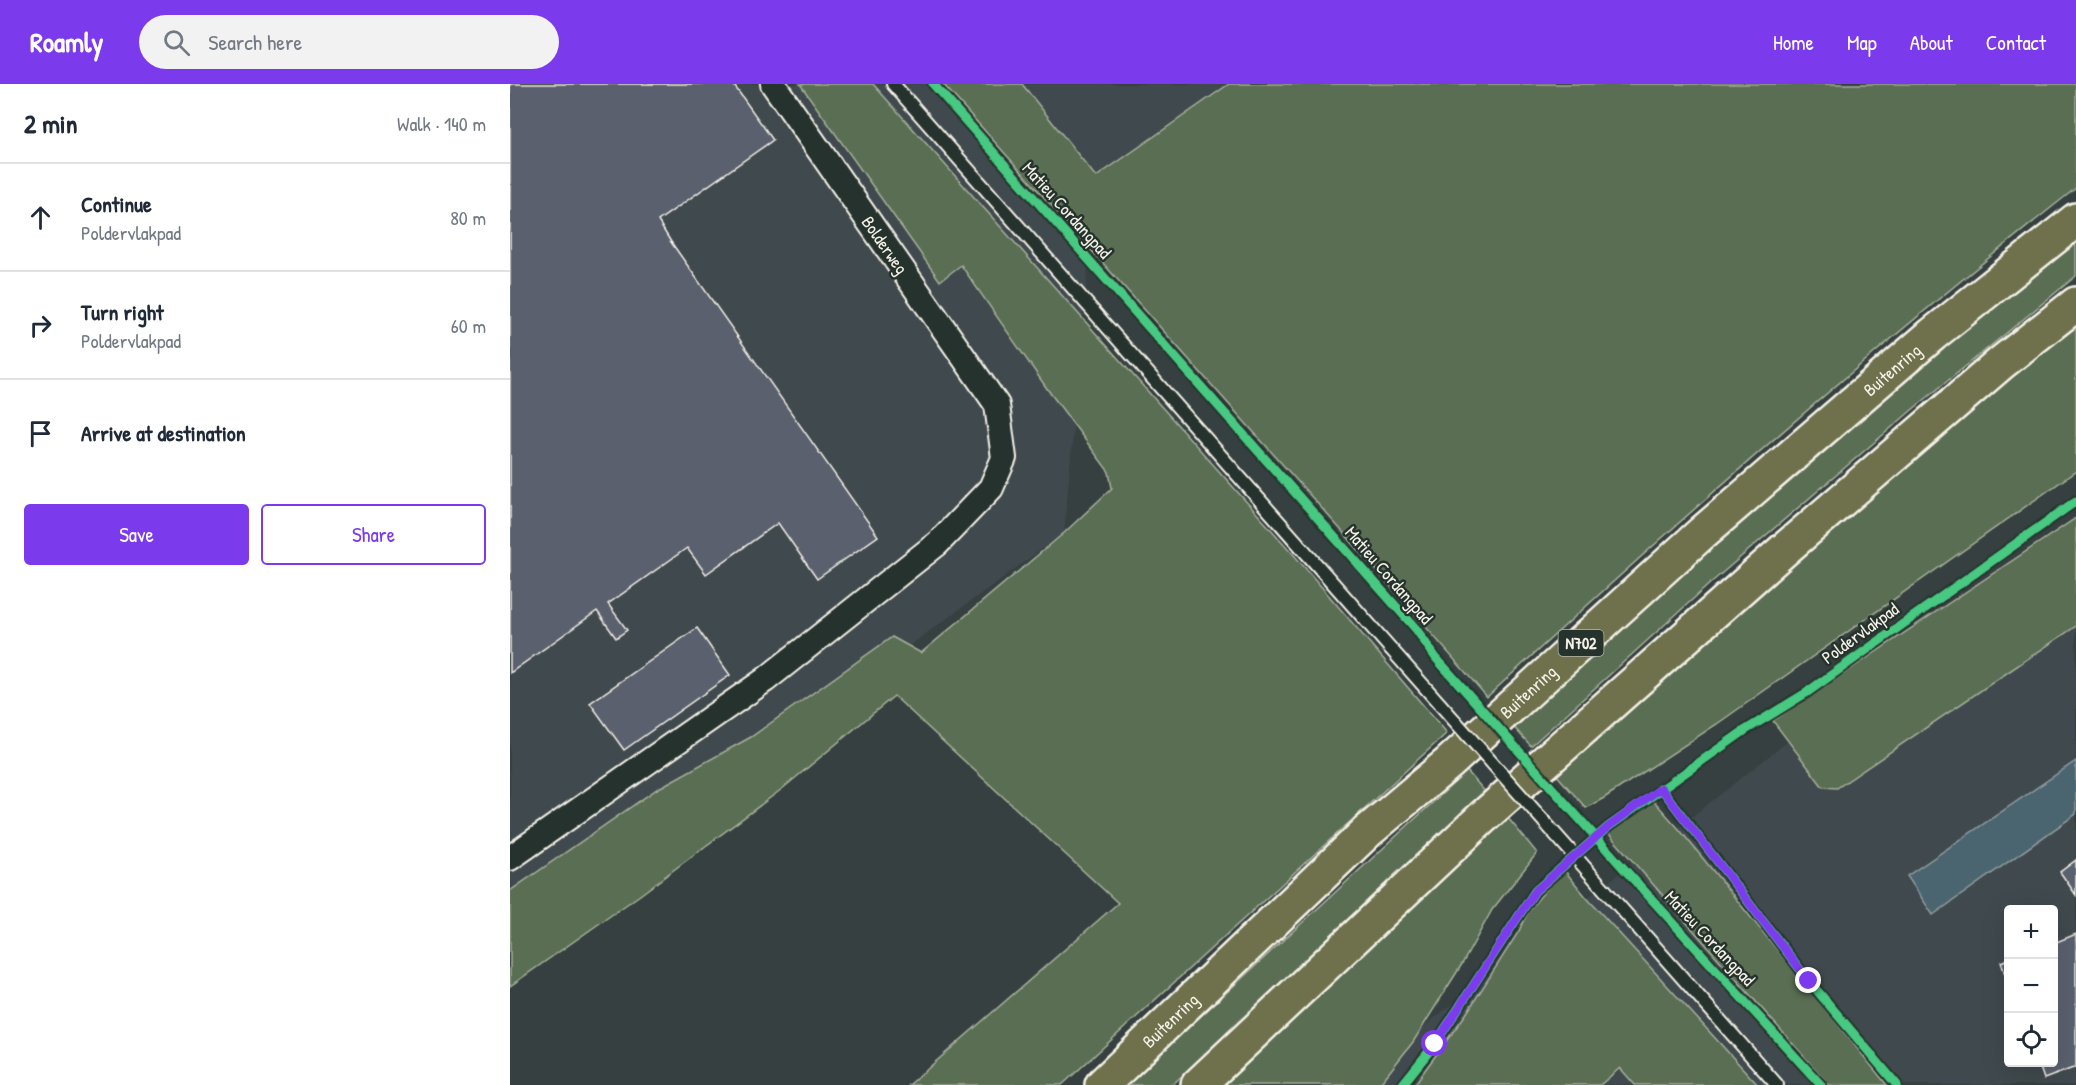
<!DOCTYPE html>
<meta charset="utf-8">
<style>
:root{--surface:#fff;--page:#f2f2f3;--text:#1f2937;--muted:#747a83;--line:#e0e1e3;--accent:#7c3aed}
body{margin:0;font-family:"Patrick Hand",sans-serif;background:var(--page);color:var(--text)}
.controls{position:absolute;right:18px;bottom:18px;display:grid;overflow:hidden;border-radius:6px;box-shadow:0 6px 24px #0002}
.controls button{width:54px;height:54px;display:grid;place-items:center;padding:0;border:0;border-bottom:2px solid var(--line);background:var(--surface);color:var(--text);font:30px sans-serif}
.stop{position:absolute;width:18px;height:18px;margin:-14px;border:4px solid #7c3aed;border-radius:50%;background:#fff}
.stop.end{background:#7c3aed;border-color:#fff;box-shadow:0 2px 6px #0008}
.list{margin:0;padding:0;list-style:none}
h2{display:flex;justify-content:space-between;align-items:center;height:78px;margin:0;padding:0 24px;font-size:26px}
h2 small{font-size:20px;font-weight:400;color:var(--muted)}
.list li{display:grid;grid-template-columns:39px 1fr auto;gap:18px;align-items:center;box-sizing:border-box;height:108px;padding:0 24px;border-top:2px solid var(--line)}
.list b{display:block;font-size:22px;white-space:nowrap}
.list p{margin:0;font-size:20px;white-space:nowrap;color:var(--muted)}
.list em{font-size:20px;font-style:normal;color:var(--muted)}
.actions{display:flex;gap:12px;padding:18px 24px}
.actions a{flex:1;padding:14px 0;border:2px solid var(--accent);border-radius:6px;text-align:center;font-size:21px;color:var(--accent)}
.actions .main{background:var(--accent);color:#fff}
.icon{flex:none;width:33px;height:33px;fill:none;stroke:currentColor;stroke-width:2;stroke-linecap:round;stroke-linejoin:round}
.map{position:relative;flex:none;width:1566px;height:1001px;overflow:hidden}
header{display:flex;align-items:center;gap:36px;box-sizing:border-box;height:84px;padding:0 30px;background:var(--accent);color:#fff}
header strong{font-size:28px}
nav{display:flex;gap:33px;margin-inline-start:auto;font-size:21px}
.search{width:420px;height:54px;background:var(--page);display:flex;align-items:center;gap:15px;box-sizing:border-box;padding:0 21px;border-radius:33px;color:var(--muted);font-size:22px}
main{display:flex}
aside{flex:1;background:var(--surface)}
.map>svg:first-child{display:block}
.built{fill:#414a4e;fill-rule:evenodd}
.green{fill:#5a6e52;stroke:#a7b09d;stroke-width:1.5}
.water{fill:#4c6570;stroke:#8f9da0;stroke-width:1.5}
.building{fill:#5a606e;stroke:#f4f1e8;stroke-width:1.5}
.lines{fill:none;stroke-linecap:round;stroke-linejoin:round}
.lane-casing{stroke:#f4f1e8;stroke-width:16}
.street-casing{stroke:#f4f1e8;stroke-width:28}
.highway-casing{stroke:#f4f1e8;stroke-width:38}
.lane{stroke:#26332d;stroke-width:12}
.street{stroke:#26332d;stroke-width:24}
.highway{stroke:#6e714b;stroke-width:33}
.lane-bridge-casing{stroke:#f4f1e8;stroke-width:16;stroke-linecap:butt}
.lane-bridge{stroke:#26332d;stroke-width:12}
.cycleway-casing{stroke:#26332d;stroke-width:13}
.cycleway{stroke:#46c982;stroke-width:9}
.route{stroke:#7c3aed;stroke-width:8}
.labels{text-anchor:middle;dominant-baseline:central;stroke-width:5;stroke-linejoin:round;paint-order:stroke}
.shield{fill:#26332d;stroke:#b6b8b0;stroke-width:1.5}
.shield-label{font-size:16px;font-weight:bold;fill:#f4f1e8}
.street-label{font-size:18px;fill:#f4f1e8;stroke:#26332d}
</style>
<header>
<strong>Roamly</strong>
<div class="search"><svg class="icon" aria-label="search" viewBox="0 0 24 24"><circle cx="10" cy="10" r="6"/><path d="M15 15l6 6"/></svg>Search here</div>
<nav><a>Home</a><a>Map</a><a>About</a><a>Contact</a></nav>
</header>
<main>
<aside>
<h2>2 min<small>Walk · 140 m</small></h2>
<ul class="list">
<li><svg class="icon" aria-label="ahead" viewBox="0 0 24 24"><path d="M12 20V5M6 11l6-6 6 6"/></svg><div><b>Continue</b><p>Poldervlakpad</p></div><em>80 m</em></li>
<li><svg class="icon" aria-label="right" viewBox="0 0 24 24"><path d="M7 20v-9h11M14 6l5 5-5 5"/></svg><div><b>Turn right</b><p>Poldervlakpad</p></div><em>60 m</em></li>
<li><svg class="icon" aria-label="arrive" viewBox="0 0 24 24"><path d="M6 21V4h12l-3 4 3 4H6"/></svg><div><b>Arrive at destination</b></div></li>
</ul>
<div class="actions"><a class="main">Save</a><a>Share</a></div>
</aside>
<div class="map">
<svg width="1566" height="1001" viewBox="0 0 1566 1001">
<rect width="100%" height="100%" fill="#364040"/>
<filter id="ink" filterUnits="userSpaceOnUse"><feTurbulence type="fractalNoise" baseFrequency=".0167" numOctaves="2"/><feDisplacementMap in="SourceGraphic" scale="12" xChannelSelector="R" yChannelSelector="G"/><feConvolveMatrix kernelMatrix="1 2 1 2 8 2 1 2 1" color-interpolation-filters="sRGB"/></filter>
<g filter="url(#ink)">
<path class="built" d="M0,0H723L586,93L554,449L0,853Z
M1566,432V1001H839ZM1498,826H1544V978H1498Z"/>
<path class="green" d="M290,0H363L784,471L937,649L552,1001H399L608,819L384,612L272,705L130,811L0,902V807L147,705L241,653L382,553L411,569L554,449L602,404L599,388L538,306L451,181L430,197Z
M433,0H512L586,93L719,0H1566V104C1362,265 1168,437 977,613L840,456Z
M1566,151V192L1402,326L1204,496L1021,662L1000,639L1276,390Z
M1566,234V387L1207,640L1094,714L1076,724L1044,688L1247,504Z
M1566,434V542L1327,704L1313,703L1263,637Z
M957,687L977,710L662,1001H616Z
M1144,717L1169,745L1377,1001H1319L1098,749L1111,737Z
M998,734L1027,769L982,826L952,880L903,958L869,1001H710L863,861Z
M1055,787L1077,814L1248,1001H1125L1110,984L1090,1001H904L956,930L1009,847C1018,823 1036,805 1055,787Z"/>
<path class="water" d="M1566,677V730L1423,831L1397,792Z"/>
<path class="building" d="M0,0H223L263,56L148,137L161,158L368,452L307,495L268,439L196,490L177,464L98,520L117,546L106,554L87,527L0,589Z
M187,544L220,591L114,666L80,619Z
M1566,776V811L1550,788Z
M1566,850V983L1534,995L1528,978H1544V859Z
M1498,875V899L1491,878Z"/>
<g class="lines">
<defs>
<path id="lane" d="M383,0L881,565
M1094,805L1267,1001"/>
<path id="street" d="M0,774L255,596L428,459L481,404L494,374L487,321L263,0"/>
<g id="highway">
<path id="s1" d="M592,1001L858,747L940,678L1192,449L1423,250L1566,136"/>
<path d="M688,1001L973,733L1275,465L1491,279L1566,220"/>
</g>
</defs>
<use href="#lane" class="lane-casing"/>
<use href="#street" class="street-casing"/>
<use href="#highway" class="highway-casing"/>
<use href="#lane" class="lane"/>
<use href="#street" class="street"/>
<use href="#highway" class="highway"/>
<defs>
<path id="lane-bridge" d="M881,565L1094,805"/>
</defs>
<use href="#lane-bridge" class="lane-bridge-casing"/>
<use href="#lane-bridge" class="lane-bridge"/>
<defs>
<path id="cycleway" d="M423,0L906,545L926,574L1116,787L1311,1001
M1151,704L1299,897L1387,1001
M892,1001L925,960L1025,807L1098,743L1234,647L1296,609L1566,417"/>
</defs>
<use href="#cycleway" class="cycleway-casing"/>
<use href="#cycleway" class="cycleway"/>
</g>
</g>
<g class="lines" filter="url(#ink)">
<path class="route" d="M925,960L1025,807L1098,743L1151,704L1299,897"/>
</g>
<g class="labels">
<rect class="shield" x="1048.5" y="546" width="45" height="26" rx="4.5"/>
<g class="shield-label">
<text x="1071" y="559">N702</text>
</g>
<g class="street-label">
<text transform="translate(557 126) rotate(48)">Matieu Cordangpad</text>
<text transform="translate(375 161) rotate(55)">Bolderweg</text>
<text stroke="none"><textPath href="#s1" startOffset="1066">Buitenring</textPath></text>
<text transform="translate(879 491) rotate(49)">Matieu Cordangpad</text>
<text transform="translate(1350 549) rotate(-36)">Poldervlakpad</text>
<text stroke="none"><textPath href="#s1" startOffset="580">Buitenring</textPath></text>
<text transform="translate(1200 854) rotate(47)">Matieu Cordangpad</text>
<text stroke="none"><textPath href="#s1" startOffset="94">Buitenring</textPath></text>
</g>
</g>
</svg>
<div class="controls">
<button>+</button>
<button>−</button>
<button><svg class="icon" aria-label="locate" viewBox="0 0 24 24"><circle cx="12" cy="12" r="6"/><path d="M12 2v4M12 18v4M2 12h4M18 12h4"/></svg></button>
</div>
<div class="stop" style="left:925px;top:960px"></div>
<div class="stop end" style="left:1299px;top:897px"></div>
</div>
</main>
